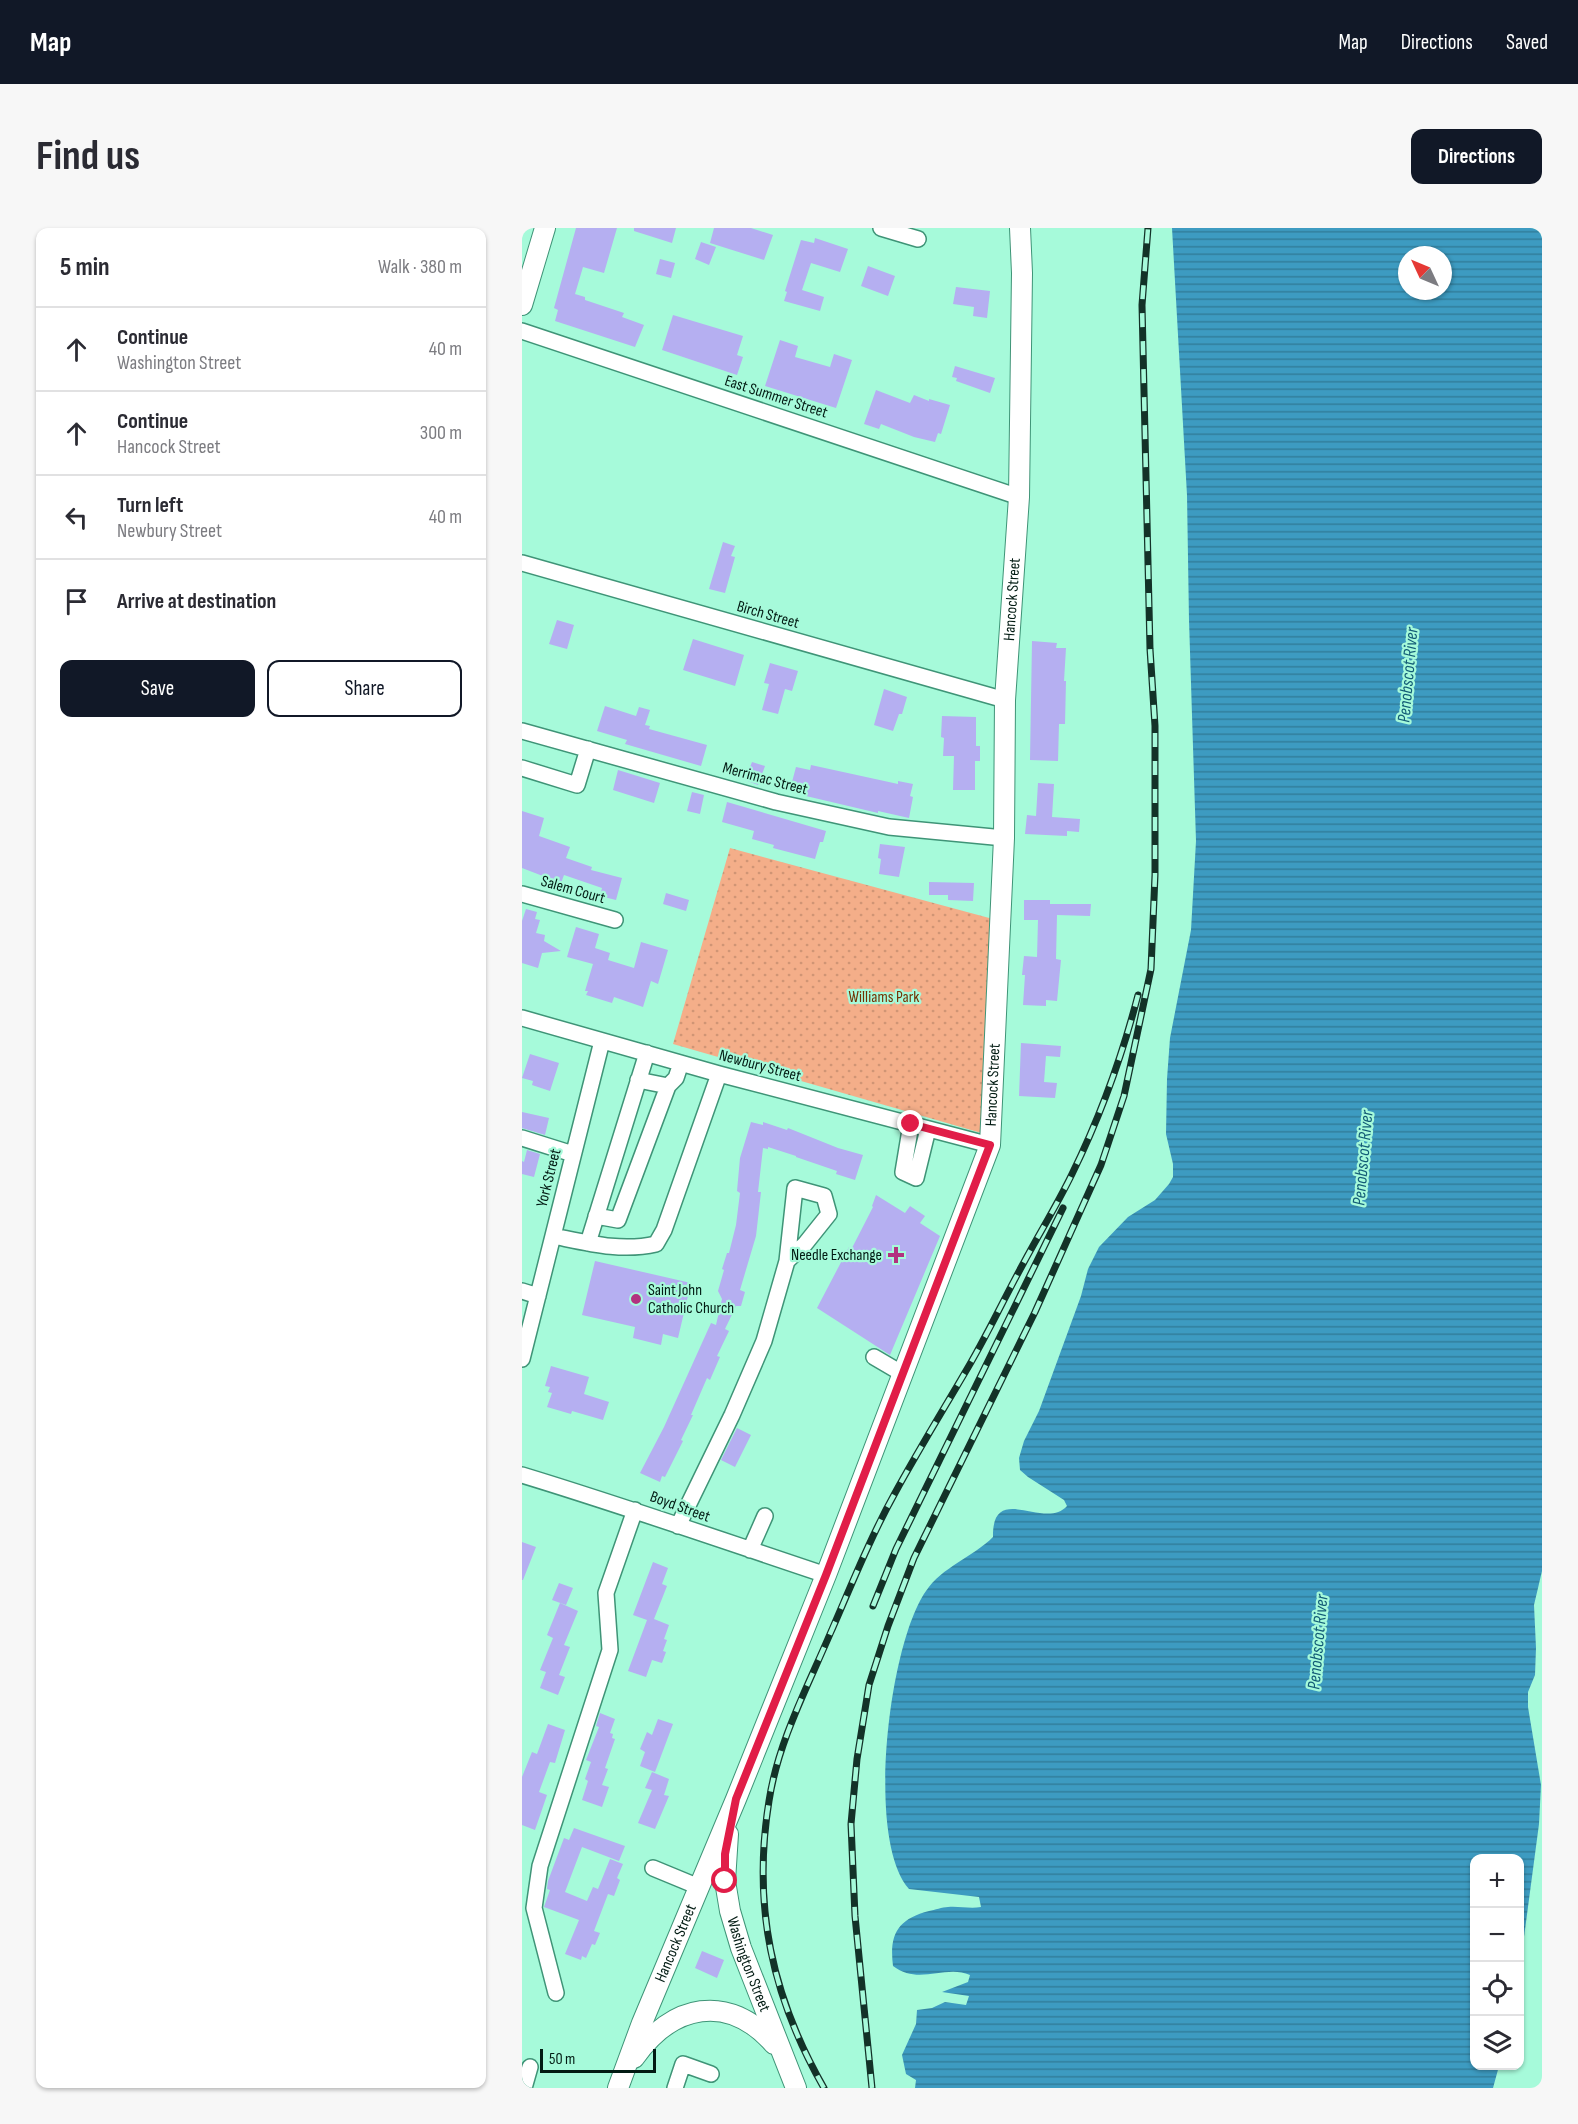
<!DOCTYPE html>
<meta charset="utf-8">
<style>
:root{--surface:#fff;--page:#f7f7f7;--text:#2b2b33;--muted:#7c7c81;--line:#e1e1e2;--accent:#111827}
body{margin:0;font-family:"Sofia Sans Condensed",sans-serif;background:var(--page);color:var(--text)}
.controls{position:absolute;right:18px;bottom:18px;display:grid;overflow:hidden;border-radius:12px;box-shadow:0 2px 4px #0004}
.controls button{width:54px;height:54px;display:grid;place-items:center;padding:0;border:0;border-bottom:2px solid var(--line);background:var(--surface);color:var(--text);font:30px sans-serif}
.compass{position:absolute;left:876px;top:18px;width:54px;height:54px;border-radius:50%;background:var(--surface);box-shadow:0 2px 4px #0004;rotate:314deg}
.scale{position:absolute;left:18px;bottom:15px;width:116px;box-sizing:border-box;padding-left:6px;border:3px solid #021b13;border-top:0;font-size:16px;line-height:21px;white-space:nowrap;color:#021b13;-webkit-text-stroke:4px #a6fada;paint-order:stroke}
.stop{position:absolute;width:18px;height:18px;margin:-14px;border:4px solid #e11d48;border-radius:50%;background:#fff}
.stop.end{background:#e11d48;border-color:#fff;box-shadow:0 2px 6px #0008}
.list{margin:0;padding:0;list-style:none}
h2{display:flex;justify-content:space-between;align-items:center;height:78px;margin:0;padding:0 24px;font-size:26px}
h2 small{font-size:20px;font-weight:400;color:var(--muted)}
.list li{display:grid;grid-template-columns:39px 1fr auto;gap:18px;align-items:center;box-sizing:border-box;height:84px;padding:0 24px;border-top:2px solid var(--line)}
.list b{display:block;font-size:22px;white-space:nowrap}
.list p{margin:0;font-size:20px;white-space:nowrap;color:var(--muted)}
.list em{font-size:20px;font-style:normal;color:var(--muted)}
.actions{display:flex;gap:12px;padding:18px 24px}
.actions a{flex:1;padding:14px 0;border:2px solid var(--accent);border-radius:12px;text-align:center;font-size:21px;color:var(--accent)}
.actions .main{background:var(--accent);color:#fff}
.icon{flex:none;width:33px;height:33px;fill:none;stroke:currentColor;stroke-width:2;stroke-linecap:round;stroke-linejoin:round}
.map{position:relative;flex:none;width:1020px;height:1860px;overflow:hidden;border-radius:12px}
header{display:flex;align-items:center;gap:36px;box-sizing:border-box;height:84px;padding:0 30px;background:var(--accent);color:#fff}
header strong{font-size:28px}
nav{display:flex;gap:33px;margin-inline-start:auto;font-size:21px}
.intro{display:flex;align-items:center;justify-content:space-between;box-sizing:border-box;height:144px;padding:0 36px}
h1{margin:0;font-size:42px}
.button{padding:15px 27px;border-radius:12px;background:var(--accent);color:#fff;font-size:21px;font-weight:700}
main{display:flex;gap:36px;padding:0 36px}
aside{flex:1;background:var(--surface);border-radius:12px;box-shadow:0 2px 4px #0004}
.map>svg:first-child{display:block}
.park{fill:url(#park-dots)}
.water{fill:url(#water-rules);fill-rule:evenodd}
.building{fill:#b5aff1}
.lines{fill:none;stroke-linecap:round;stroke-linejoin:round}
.minor-casing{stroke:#3f9477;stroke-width:18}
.major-casing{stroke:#3f9477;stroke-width:22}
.minor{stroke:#fff;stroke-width:15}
.major{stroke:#fff;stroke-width:20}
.rail-casing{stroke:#133228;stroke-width:7}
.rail{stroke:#a6fada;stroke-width:4.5;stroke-dasharray:14;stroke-linecap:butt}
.route{stroke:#e11d48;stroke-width:8}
.poi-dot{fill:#b2327f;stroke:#a6fada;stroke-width:2}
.labels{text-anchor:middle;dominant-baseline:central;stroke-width:4.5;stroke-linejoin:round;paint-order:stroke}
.street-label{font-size:16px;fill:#021b13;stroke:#a6fada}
.park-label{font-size:16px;fill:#733102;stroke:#a6fada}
.poi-label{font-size:16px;fill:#021b13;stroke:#a6fada;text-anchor:end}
.water-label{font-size:18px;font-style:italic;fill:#135c77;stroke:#a6fada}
</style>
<header>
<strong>Map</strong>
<nav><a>Map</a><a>Directions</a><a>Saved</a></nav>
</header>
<div class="intro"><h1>Find us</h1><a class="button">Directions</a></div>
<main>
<aside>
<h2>5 min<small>Walk · 380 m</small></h2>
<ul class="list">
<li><svg class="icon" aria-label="ahead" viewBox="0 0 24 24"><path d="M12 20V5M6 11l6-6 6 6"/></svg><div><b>Continue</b><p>Washington Street</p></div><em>40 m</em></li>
<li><svg class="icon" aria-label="ahead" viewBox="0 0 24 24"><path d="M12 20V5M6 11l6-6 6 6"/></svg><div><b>Continue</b><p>Hancock Street</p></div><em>300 m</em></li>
<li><svg class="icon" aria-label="left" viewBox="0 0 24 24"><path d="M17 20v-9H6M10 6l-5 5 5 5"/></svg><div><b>Turn left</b><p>Newbury Street</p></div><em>40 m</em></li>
<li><svg class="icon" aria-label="arrive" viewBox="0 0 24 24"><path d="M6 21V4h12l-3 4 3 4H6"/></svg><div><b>Arrive at destination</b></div></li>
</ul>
<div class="actions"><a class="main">Save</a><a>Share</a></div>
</aside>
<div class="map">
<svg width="1020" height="1860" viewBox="0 0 1020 1860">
<defs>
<pattern id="park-dots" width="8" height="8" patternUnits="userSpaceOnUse" patternTransform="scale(1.5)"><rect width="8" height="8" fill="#f4ae89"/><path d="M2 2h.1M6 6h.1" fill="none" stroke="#d09575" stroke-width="1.8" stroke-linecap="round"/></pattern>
<pattern id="water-rules" width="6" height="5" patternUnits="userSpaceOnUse" patternTransform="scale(1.5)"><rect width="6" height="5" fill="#3d9bc1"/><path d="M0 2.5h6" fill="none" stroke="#317e9c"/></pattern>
</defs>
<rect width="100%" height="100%" fill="#a6fada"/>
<path class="park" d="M208,620L471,691L463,906L151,816Z"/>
<path class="water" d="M650,0H1020V1343L1012,1377L1014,1420L1013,1447L1006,1464V1479L1019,1557L1017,1596L998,1739V1630H952V1838H977L971,1860H393L394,1852L384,1846L380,1827L394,1796L395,1782L410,1780L423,1774L444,1777L447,1768L420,1764L446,1754L448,1747C423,1736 397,1758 371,1738C367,1706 376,1691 407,1683C413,1682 420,1679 426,1679C437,1678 448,1681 459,1679L457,1669L387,1661C343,1612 367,1415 404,1363C420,1339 451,1329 471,1309C470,1253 523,1303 545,1278L542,1272L506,1249L498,1242L497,1230L502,1213L517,1183L559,1068L566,1041L577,1019L606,989L633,972L647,956L651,949V936L644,906L645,851L648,810L669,702L674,613L667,392L665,267ZM885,27H921V63H885Z"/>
<path class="building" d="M54,0H95L82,45L61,39L53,66L63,69V72L102,85L100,89L122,97L113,119L33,93L36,82L32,80Z
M112,0H154L150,15L112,3Z
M192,0H229L251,7L242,32L188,15Z
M293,10L326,21L318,44L289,35L280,62L302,69L298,83L262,73L265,64L263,63L279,12L292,15Z
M179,14L194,19L187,37L173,31Z
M138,31L153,35L149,50L134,46Z
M346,38L373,48L366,68L339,58Z
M434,59L468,63L465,90L451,88L452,79L431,76Z
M151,87L221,108L215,127L221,129L215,147L140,122Z
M258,112L276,118L273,129L308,139L312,126L330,132L314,180L243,158Z
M433,138L473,150L468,165L434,153L435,150L430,149Z
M354,162L388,175L392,167L407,173V171L428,177L419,206L416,205L413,214L392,209L359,196L357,201L342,196Z
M201,314L213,318L209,328L213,329L203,365L187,361Z
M35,392L52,397L45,421L27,416Z
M171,411L222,427L213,458L161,442Z
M510,413L535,415L534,420H544L542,453H544L543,496H537L536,533L508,532Z
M248,435L276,443L270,463L263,461L256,486L240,482L247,456L242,455Z
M362,461L385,469L380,486H377L371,503L352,497Z
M83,478L114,488L117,479L128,482L123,497L128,498L127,501L185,517L179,538L103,516L105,512L75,503Z
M420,488L454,489V518H458V533H453V562H431L432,528H421L422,510L419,509Z
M230,534L243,538L236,557L223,552Z
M289,537L376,556V553L391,556L388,568L391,569L387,590L356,583V585L284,568L286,559L270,554L274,539L288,542Z
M96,542L138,555L132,575L91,562Z
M516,555L532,556L530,589L558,591L557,604L545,603V608L503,606L505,587L514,588Z
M170,564L182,567L178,586L165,583Z
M205,574L304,603L301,614H298L293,631L251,620L252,617L230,611L232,603L200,594Z
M0,583L22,590L17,608L48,619L44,630L70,639L69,642L100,650L94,672L78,668L80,660L42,647L39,655L0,640Z
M358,616L383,619L377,649L357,646L359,631L356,630Z
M407,654L452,655L451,673L426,672V667H407Z
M144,665L167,672L164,683L141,676Z
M502,672H528V676H569L568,688L535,687L534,731L539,732L535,773L524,772V778L501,777L503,747H500L502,728L515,729L516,692H502Z
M4,681L15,684L13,691L18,692L14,705L23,707L22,713L39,723L20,725L16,740L0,735V693Z
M54,699L77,706L73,720L88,725L86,732L112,740L119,714L146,722L136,756L129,753L121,779L92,769L90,775L64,767L66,763H63L71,736L45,729Z
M499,815L539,818L538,829L524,828L522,854L535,855L533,870L497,868Z
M8,826L37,835L28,863L10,857L11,853L0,850Z
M0,884L27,890L23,907L0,900Z
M229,894L241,897V894L265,902L266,900L316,920L341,927L333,952L314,946L315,943L274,929V928L246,919V921L241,920L236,964H239L234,1008L218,1062L223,1064L219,1078H214L203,1101L207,1103L195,1128L198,1129L188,1152L185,1150L169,1187H171L159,1212L161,1213L143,1249L140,1248L138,1254L118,1245L142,1199L189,1095L194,1097L200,1071L196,1063L202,1042L200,1041L205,1025H207L214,997L218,965L215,963L218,930Z
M5,922L18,926L12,949L0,946V933L2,934Z
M354,967L383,985L388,978L403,988L398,995L418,1008L368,1127L295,1080L327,1019L330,1020L351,979L350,978Z
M73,1033L169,1055L156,1110L141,1106L139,1117L111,1110L113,1099L60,1087Z
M29,1138L67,1149L62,1166L87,1174L81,1192L50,1183L49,1186L25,1179L30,1165L26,1164L28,1159L23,1158Z
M215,1200L229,1207L213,1239L199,1232Z
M0,1314L14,1319L1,1352H0Z
M131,1334L146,1340L140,1356L145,1358L132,1391L147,1397L142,1411L145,1412L141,1423L144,1424L140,1435L130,1432L124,1449L106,1443L125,1392L111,1387Z
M37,1355L51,1360L44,1377L30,1372Z
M38,1375L56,1383L42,1417L48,1419L37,1447L43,1449L36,1467L18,1460L24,1444L18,1442L31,1410L25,1407Z
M78,1485L93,1491L88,1505L91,1506L90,1510L93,1511L83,1540L86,1541L80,1557L87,1559L80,1579L60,1572L66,1553L63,1551L69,1534L64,1532L77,1499L74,1498Z
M136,1491L151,1496L133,1544L118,1538L123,1524L118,1521L125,1504L130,1507Z
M26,1496L43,1502L33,1535L28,1534L17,1564L25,1567L13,1602L0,1597V1549L10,1524L15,1526Z
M130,1544L147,1551L142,1567L147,1568L133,1601L116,1595L130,1562L123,1560Z
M52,1600L103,1618L97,1633L60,1619L43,1664L65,1673L71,1659L76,1661L88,1631L101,1636L95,1650L98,1652L92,1668L86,1666L72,1703L78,1705L73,1717L70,1716L64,1730L60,1728L59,1732L43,1726L57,1692L22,1679L28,1662L25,1661L26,1653L42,1610L47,1612Z
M180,1723L202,1732L195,1750L173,1740Z"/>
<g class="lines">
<defs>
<path id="minor" d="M359,0L396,11
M0,103L497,269
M0,335L483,472
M0,503L254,574L367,599L482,610
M0,540L55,557L66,521
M0,666L93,692
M0,790L197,846L468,917
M116,852L146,858
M389,896L381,944L394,950L406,901
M0,910L51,926
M74,988L96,992L146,858L154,850L159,835
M31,1008C66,1015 99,1024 134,1016L142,1002L197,846
M66,1015L125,825
M0,1063L16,1068
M352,1129L381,1146
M0,1131L80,813
M0,1247C102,1278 202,1313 304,1347
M156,1298L210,1187L242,1113L265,1033L273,960L302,968L307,986L283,1016L265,1033
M228,1322L243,1288
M131,1640L177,1659
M34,1765L12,1680L18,1638L88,1422L84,1365L113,1282
M2,1860L8,1839
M153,1860L161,1836L189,1846"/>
<g id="major">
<path d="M0,77L23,0"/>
<path id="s1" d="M206,1606L203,1653L208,1683L219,1720L274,1860"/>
<path d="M112,1830C150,1776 206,1764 252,1816"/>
<path id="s2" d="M96,1860L120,1795L214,1571L304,1347L468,917L482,610L483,472L497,269L500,45L498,0"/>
</g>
</defs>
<use href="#minor" class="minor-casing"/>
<use href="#major" class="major-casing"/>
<use href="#minor" class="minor"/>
<use href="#major" class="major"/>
<defs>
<path id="rail" d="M351,1378L374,1321L541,980
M302,1860C250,1769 230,1678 247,1573C256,1514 285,1460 308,1406C329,1358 348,1310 373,1265C397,1221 423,1179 448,1136C467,1103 483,1069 501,1036C517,1006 535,977 550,946C578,889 600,829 616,767
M350,1860L333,1688L329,1596L335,1531L347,1457L366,1398L392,1330L513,1084L579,937L602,868L629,741L633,647V498L628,421L620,77L626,0"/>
</defs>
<use href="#rail" class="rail-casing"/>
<use href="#rail" class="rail"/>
</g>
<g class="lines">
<path class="route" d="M203,1653V1626L214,1571L304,1347L468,917L389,896"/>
</g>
<g class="poi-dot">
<path d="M371 1018h6v6h6v6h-6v6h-6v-6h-6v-6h6z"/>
<circle cx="114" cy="1071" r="6"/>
</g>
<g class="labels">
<g class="street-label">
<text transform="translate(254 169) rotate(18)">East Summer Street</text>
<text stroke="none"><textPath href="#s2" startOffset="1560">Hancock Street</textPath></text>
<text transform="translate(246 387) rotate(16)">Birch Street</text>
<text transform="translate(243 551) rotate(15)">Merrimac Street</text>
<text transform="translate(51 662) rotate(16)">Salem Court</text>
<text transform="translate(238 838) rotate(15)">Newbury Street</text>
<text stroke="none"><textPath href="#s2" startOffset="1074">Hancock Street</textPath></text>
<text transform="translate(27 950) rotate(-76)">York Street</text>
<text transform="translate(158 1279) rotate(20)">Boyd Street</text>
<text stroke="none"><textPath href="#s2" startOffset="156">Hancock Street</textPath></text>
<text stroke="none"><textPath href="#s1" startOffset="134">Washington Street</textPath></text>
</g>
<g class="park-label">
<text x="362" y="769">Williams Park</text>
</g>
<g class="poi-label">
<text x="360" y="1027">Needle Exchange</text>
<text x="126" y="1062" text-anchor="start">Saint John<tspan x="126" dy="18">Catholic Church</tspan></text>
</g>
<g class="water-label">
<text transform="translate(886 447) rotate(-85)">Penobscot River</text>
<text transform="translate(841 930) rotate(-85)">Penobscot River</text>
<text transform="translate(796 1414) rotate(-85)">Penobscot River</text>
</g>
</g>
</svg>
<div class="controls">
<button>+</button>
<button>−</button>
<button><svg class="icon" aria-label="locate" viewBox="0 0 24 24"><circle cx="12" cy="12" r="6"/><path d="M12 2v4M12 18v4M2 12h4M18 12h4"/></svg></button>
<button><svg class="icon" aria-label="layers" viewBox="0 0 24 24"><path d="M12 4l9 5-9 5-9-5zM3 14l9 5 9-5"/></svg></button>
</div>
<svg class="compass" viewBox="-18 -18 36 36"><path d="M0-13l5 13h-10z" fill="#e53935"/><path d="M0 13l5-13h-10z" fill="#7c7c81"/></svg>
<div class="scale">50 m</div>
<div class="stop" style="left:203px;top:1653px"></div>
<div class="stop end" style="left:389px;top:896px"></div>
</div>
</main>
